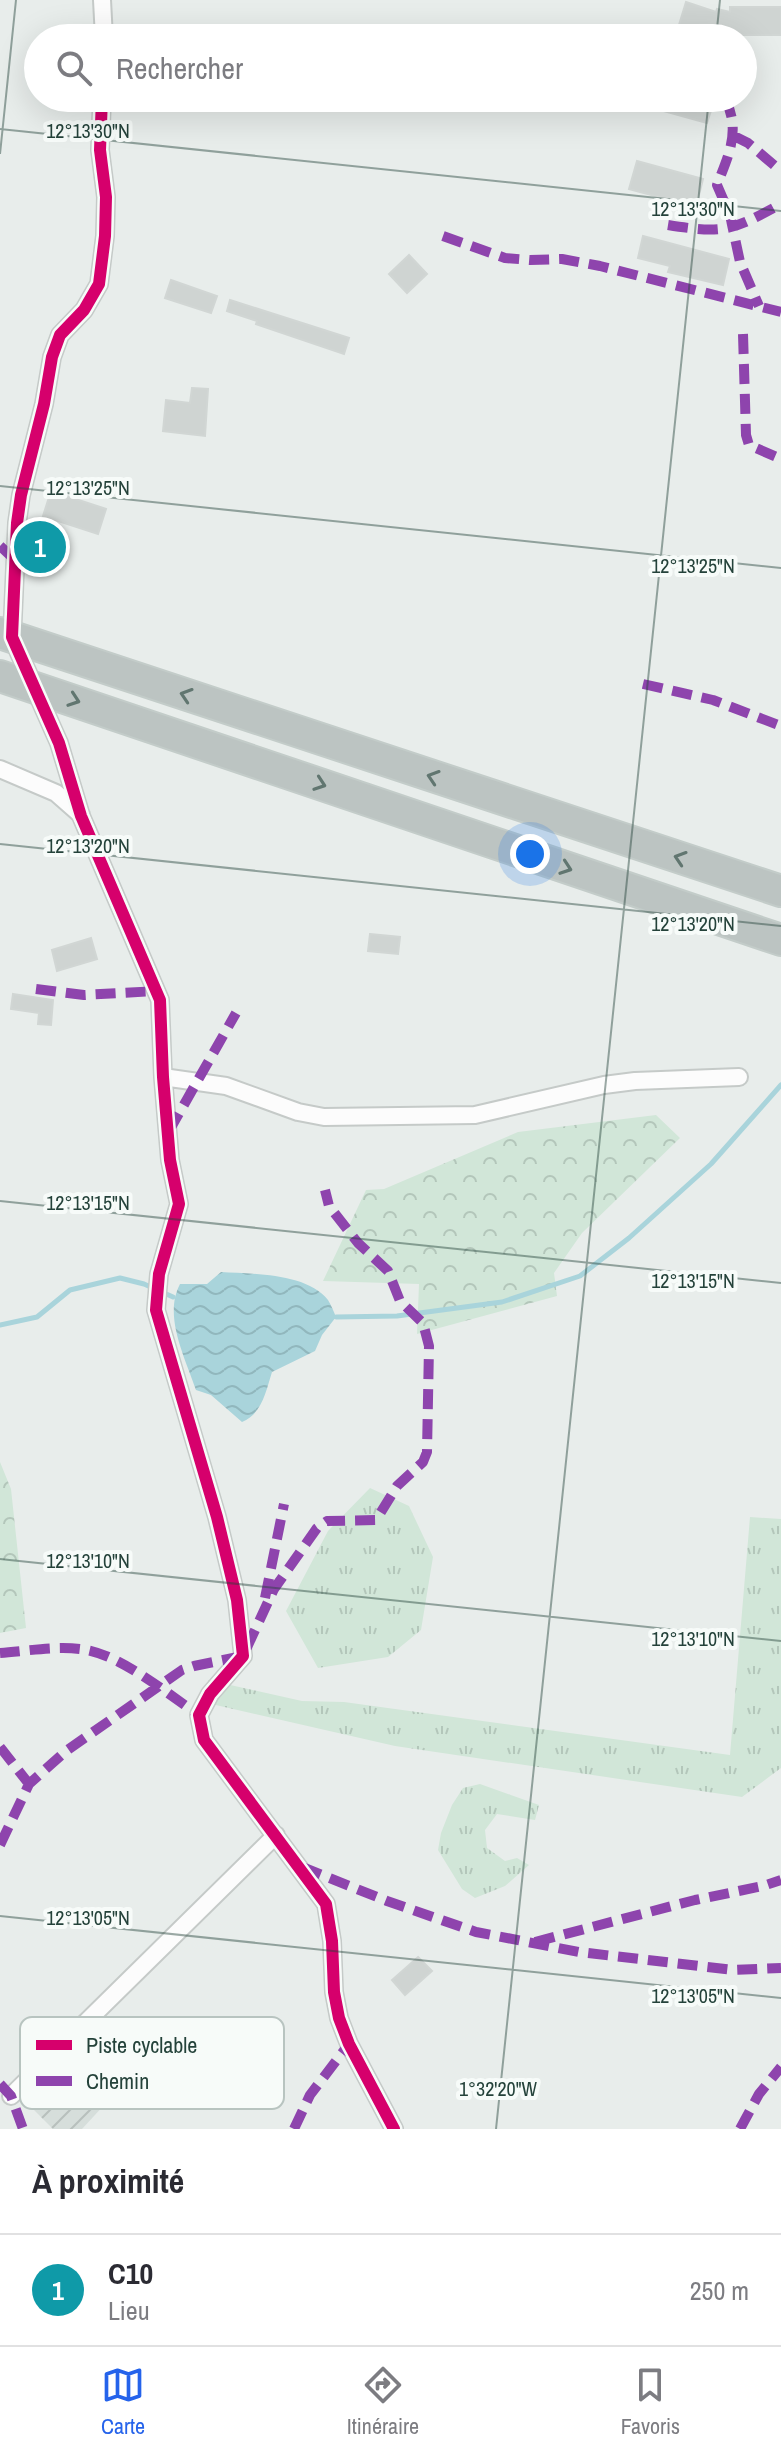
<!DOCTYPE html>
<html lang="fr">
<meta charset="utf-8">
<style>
:root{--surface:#fff;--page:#f2f2f3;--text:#2b2b33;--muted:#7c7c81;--line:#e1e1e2;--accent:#2563eb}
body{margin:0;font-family:"Archivo Narrow",sans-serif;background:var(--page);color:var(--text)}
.you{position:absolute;left:530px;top:854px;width:28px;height:28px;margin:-20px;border:6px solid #fff;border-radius:50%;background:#1a73e8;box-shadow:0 0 0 12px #1a73e833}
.badge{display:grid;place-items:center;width:52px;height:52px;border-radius:50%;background:var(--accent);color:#fff;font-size:26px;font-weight:700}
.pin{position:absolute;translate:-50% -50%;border:4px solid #fff;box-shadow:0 2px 8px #0006}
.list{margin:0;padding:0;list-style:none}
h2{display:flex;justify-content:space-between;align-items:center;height:104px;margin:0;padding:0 32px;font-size:34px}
h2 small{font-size:26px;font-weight:400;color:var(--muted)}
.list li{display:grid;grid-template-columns:52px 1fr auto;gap:24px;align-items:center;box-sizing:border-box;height:112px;padding:0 32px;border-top:2px solid var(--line)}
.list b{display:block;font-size:30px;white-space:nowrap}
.list p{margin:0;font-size:26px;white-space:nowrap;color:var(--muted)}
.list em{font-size:26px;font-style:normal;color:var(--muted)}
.icon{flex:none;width:44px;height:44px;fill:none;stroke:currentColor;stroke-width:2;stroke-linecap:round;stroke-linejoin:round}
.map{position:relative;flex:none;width:781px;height:2129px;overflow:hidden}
.search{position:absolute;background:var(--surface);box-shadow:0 8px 32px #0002;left:24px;right:24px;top:24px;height:88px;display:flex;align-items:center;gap:20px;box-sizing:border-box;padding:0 28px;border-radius:44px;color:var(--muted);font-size:30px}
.sheet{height:216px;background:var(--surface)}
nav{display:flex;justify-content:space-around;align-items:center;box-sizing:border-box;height:112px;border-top:2px solid var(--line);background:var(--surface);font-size:22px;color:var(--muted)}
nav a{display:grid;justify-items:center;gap:4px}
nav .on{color:var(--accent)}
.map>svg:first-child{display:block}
.industrial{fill:url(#industrial-furrows)}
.grass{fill:url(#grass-tufts)}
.forest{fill:url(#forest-crowns)}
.water{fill:url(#water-waves)}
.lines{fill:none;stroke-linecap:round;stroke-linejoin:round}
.stream{stroke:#a9d4db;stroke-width:5}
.building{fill:#cfd4d2;stroke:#d1d6d4;stroke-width:2}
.street-casing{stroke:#c5cac8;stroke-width:20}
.highway-casing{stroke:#c3ccc9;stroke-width:34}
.street{stroke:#fcfcfc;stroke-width:16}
.highway{stroke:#bcc4c2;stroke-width:30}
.quiet{stroke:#8e44ad;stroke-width:10;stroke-dasharray:20 10;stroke-linecap:butt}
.cycleway-casing{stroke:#f7fbf9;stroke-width:17}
.cycleway{stroke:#d6006c;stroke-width:12}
.oneway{stroke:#617670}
.ticks{fill:none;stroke:#24423a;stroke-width:2;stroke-opacity:0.45}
.key{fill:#f7fbf9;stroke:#b8c4c0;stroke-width:2}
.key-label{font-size:22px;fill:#24423a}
.ticks-label{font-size:20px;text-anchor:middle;fill:#24423a;stroke:#f7fbf9;stroke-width:8;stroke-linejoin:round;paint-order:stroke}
</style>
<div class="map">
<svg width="781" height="2129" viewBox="0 0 781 2129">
<defs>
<pattern id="industrial-furrows" width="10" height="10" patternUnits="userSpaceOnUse" patternTransform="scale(2)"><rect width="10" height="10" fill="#d6dedb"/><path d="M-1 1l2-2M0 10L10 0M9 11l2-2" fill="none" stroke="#b8c0bd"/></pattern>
<pattern id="grass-tufts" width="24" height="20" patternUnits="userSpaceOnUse" patternTransform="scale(2)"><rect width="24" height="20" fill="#d1e6d8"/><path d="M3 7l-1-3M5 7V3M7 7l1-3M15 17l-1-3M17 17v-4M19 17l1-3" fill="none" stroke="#b3c6ba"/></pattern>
<pattern id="forest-crowns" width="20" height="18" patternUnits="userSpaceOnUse" patternTransform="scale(2)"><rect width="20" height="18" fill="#d1e6d8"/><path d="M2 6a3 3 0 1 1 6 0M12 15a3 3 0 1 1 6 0" fill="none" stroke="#b3c6ba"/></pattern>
<pattern id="water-waves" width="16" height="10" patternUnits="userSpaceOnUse" patternTransform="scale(2)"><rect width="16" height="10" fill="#a9d4db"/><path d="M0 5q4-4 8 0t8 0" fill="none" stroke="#91b7bd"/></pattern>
</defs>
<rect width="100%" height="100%" fill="#e8edeb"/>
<path class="industrial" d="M76,2050L118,2090L82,2129H53L25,2101Z"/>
<path class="grass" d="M370,1488L409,1506L433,1557L421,1630L388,1657L318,1668L286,1611L328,1531Z
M750,1517L781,1519V1768L742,1797L395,1746L207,1703L208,1680L302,1701L344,1702L730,1755Z
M480,1784L539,1805L535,1820L497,1814L485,1830L487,1848L505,1861L517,1858L529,1865L505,1886L475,1898L462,1889L438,1850L441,1833L452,1805L463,1788Z"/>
<path class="forest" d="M656,1115L680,1138L582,1233L554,1273L557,1296L417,1334L419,1284L323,1281L366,1190L384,1189L518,1132Z
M0,1462L11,1489L26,1628L0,1633Z"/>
<path class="water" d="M221,1272C252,1274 307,1273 328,1300C331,1305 334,1312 336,1317L322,1335L315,1351L272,1372C266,1391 262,1414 242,1422L211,1395L196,1390C185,1357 163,1316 180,1284H207Z"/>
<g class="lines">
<path class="stream" d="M336,1317L397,1316L502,1302L580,1276L629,1238L711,1164L781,1085
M0,1325L37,1317L70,1290L120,1278L144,1284L173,1297"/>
</g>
<path class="building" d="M686,2L716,12L717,9L730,12V7H781V35H719V37L695,30L692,38H675Z
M631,98H715L707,123L631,102Z
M637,161L703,179L696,207L629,189Z
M643,236L729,259L723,285L668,272L670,266L638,258Z
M409,255L427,274L407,293L389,274Z
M171,280L217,296L211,313L165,298Z
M230,300L349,338L344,354L256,324L257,321L227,311Z
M192,388L208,389L205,436L163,431L166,400L190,403Z
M51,491L106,509L98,534L43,516Z
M370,934L400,937L398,954L368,951Z
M91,938L97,959L57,971L52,950Z
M13,994L53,1000L51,1025L38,1024L39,1013L11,1009Z
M418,1957L432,1971L405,1995L392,1980Z"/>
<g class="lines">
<defs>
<path id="street" d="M102,0L104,38
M102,98L100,150L106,197L105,236L99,284L84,310L60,335L52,357L44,404L21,495L17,523L12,637L59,743L81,816L160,1000L163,1077L170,1160L179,1204L159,1274L156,1310L217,1517L237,1600L243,1656L210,1694L199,1715L204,1740L326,1904L332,1941L334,1992L339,2018L349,2044L394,2129
M0,769L56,793L81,815
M163,1077L226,1086L298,1112L324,1117L475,1115L604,1085L635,1081L739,1077
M11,2096L276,1835"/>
<path id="highway" d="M0,633L781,891
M0,676L781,940"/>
</defs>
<use href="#street" class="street-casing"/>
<use href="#highway" class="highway-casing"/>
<use href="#street" class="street"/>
<use href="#highway" class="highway"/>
<path class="quiet" d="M725,98C741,131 729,154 717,185L730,215L740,262L759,306
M734,136L748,143L781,171
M668,225C724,234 731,231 781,204
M443,236L505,258L530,260L562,259L600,266L781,312
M743,334L746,435L749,445L781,459
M0,546L15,560
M643,684L713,700L781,726
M36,989L84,995L157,991
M169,1131L236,1013
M265,1598L284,1504
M0,1653C28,1651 59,1645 87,1650C123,1657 168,1694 199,1715
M0,1747L29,1784
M0,1845L29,1784L66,1751L182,1670L194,1666L243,1656L274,1589L317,1528L327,1521L376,1520L397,1486L423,1462L427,1452L429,1346L423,1323L400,1301L388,1271L358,1243L329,1206L325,1190
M302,1867L387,1901L476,1932L579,1952L734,1970L781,1968
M535,1942L695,1900L763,1886L781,1880
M0,2084L11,2096L23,2129
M294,2129L310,2095L349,2044
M740,2129L759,2094L781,2067"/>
<defs>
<path id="cycleway" d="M102,98L100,150L106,197L105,236L99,284L84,310L60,335L52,357L44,404L21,495L17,523L12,637L59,743L81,816L160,1000L163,1077L170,1160L179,1204L159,1274L156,1310L217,1517L237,1600L243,1656L210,1694L199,1715L204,1740L326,1904L332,1941L334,1992L339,2018L349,2044L394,2129"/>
</defs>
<use href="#cycleway" class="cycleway-casing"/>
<use href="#cycleway" class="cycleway"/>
</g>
<defs><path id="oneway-chevron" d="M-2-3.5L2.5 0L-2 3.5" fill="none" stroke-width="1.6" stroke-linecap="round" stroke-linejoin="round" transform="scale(2)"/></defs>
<g class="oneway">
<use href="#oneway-chevron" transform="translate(186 695) rotate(-162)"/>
<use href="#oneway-chevron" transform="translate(74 700) rotate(19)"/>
<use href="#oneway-chevron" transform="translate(433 777) rotate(-162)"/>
<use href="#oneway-chevron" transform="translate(320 784) rotate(19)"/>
<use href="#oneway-chevron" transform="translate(680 858) rotate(-162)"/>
<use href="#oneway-chevron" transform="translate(566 868) rotate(19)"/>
</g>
<path class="ticks" d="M716,38L720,0M0,129L781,211M0,154L16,0M0,486L781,568M0,844L781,926M0,1201L781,1283M0,1559L781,1641M0,1916L781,1998M496,2129L709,98"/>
<rect x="20" y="2017" width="264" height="92" rx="12" class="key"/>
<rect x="36" y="2040" width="36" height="10" fill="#d6006c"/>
<rect x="36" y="2076" width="36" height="10" fill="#8e44ad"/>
<g class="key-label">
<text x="86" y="2053">Piste cyclable</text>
<text x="86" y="2089">Chemin</text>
</g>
<g class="ticks-label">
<text x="88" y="138">12°13'30"N</text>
<text x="693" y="216">12°13'30"N</text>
<text x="88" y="495">12°13'25"N</text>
<text x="693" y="573">12°13'25"N</text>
<text x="88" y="853">12°13'20"N</text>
<text x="693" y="931">12°13'20"N</text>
<text x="88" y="1210">12°13'15"N</text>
<text x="693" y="1288">12°13'15"N</text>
<text x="88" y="1568">12°13'10"N</text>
<text x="693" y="1646">12°13'10"N</text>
<text x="88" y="1925">12°13'05"N</text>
<text x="693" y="2003">12°13'05"N</text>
<text x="498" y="2096">1°32'20"W</text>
</g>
</svg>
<div class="you"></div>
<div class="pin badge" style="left:40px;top:547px;background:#0f9aa8">1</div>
<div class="search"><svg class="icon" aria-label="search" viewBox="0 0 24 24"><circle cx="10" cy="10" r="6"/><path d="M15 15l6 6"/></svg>Rechercher</div>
</div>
<section class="sheet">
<h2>À proximité<small></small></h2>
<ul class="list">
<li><span class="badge" style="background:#0f9aa8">1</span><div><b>C10</b><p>Lieu</p></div><em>250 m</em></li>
</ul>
</section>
<nav>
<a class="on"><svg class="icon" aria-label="map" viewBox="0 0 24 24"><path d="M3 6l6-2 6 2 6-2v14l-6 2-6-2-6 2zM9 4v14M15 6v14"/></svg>Carte</a>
<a><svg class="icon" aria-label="directions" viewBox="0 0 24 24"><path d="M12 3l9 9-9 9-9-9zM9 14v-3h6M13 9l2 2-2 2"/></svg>Itinéraire</a>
<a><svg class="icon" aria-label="saved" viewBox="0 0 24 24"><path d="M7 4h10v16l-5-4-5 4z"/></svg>Favoris</a>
</nav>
